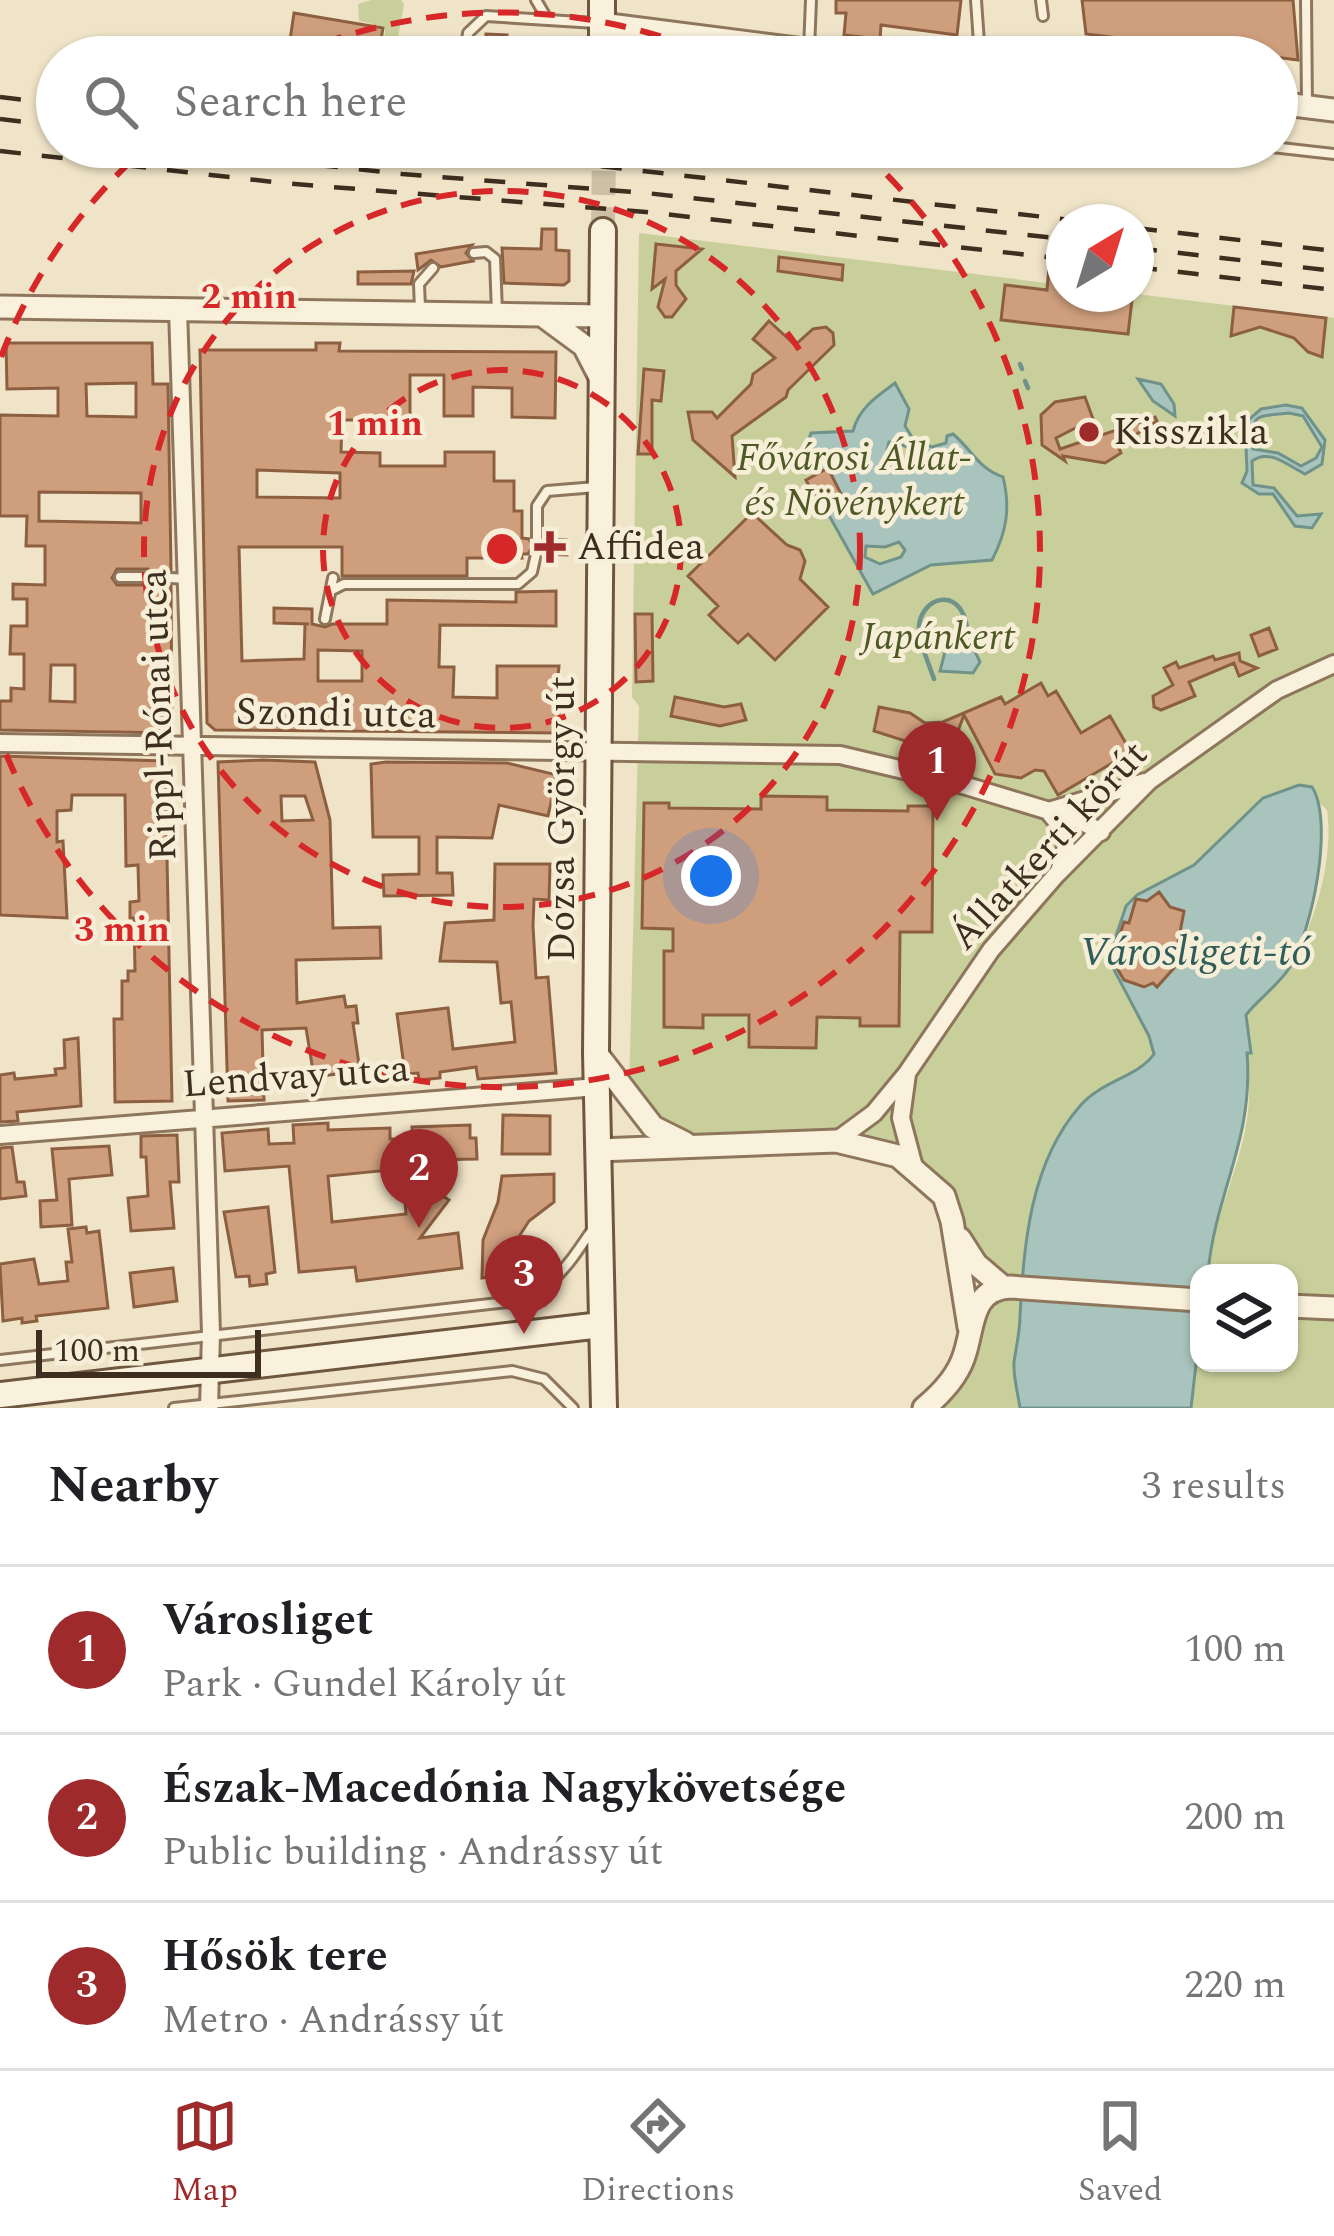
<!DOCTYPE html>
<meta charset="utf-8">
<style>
:root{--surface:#fff;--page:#f6f6f6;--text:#202124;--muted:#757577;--line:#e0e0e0;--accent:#9e2a2b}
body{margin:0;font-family:Spectral,serif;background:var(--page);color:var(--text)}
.controls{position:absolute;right:36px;bottom:36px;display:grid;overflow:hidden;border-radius:24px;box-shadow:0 3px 9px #0004}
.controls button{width:108px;height:108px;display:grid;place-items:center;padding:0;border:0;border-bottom:3px solid var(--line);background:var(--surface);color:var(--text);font:60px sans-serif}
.compass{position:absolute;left:1046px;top:204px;width:108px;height:108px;border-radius:50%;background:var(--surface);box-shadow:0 3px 9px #0004;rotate:38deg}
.scale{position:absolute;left:36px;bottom:30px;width:225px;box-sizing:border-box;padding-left:12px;border:6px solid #3d2e20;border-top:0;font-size:33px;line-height:42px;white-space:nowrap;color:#3d2e20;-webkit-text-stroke:9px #f7eed8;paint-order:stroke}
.you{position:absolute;left:711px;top:876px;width:42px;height:42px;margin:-30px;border:9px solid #fff;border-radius:50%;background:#1a73e8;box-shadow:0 0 0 18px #1a73e833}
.badge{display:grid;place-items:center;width:78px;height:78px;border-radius:50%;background:var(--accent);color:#fff;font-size:39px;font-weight:700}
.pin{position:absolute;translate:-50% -99px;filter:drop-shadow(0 3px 6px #0008)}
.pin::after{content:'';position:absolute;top:63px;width:42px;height:36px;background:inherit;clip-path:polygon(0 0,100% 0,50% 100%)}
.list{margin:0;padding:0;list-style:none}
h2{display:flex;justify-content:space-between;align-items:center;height:156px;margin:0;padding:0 48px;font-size:51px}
h2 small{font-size:39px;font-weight:400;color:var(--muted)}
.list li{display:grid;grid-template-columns:78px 1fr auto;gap:36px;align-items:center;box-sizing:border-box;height:168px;padding:0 48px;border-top:3px solid var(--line)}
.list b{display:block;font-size:45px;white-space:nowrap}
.list p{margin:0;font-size:39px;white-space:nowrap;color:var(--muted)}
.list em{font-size:39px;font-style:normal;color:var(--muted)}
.icon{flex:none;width:66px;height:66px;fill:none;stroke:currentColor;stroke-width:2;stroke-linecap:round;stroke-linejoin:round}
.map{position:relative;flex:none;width:1334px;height:1408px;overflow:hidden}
.search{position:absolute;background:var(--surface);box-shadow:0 3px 9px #0004;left:36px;right:36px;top:36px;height:132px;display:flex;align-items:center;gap:30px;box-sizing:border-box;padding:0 42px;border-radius:66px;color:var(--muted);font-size:45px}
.sheet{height:660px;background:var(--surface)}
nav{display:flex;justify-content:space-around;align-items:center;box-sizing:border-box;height:168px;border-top:3px solid var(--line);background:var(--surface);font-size:33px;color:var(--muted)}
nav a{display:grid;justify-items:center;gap:6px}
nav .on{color:var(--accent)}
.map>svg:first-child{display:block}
.green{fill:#c9cf9b}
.water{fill:#a9c4bc;stroke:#6f938a;stroke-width:3;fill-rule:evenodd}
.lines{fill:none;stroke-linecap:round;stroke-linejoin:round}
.stream{stroke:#6f938a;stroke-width:4.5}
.building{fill:#cf9f7d;stroke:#8d5f41;stroke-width:3;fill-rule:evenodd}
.secondary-tunnel{stroke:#ccc0a6;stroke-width:24;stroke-dasharray:24 12;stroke-linecap:butt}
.service-casing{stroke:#8d765c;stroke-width:14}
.minor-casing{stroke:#8d765c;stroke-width:22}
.tertiary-casing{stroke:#8d765c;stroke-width:27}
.secondary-casing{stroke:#6f573f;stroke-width:30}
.service{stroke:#faf1dc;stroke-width:8}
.minor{stroke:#faf1dc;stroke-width:16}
.tertiary{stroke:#faf1dc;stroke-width:21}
.secondary{stroke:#faf1dc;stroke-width:24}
.rail{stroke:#3d2e20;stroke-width:4.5;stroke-dasharray:21 21;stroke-linecap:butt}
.ring{fill:none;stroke:#d62828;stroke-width:6;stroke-dasharray:21 15}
.poi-dot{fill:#9e2a2b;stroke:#f7eed8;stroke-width:4.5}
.labels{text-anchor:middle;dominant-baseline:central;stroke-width:9;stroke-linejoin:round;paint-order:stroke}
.poi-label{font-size:39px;fill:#3d2e20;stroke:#f7eed8;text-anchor:start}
.park-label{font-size:39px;font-style:italic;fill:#4d5a26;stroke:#f7eed8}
.street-label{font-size:39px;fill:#3d2e20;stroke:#f7eed8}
.water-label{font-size:42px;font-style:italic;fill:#2f5d5a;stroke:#f7eed8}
.centre{fill:#d62828;stroke:#f7eed8;stroke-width:6}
.ring-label{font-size:36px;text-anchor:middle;font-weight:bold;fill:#d62828;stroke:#f7eed8;stroke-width:9;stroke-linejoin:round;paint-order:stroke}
</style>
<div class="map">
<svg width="1334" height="1408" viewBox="0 0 1334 1408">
<rect width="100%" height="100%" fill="#f0e4c8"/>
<path class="green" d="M371,0H401L404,4L398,38L400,57H384L385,27L359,21L358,4Z
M639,233L1064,285V294H1136L1334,318V1408H1191L1199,1338V1363H1289V1273H1208C1213,1213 1247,1158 1249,1098C1250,1077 1243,1053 1251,1034L1248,1032L1246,1015C1257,1000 1279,985 1290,966C1315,924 1334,859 1327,810L1299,785L1263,798L1194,865L1152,886L1117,979L1146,1029L1154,1054C1138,1077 1101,1081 1080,1106C1030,1163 1024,1244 1021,1316C1020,1332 1015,1347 1014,1362C1013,1377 1018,1393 1020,1408H924L993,1290L949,1209L880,1149L691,1146L629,1091L639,706L632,697Z"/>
<path class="water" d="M1138,379L1161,384L1174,404L1175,416L1153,401Z
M895,383L909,409L905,426L912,437L932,447L946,443L947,436L953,434C973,451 978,468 1003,477C1011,509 1006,533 992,560L931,565L873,594L826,510L809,439L811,433L853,431C859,408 876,397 895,383ZM889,442L905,446L925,458L927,470L919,473L897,464L887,450ZM899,542L905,550L901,557L880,564L865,557L866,546L885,547Z
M1286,405L1302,408L1325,440L1322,464L1305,474C1288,466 1270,448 1252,461L1253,485L1274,488L1297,516L1321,514L1312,528L1295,526L1273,494H1259L1242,483L1247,471L1245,423L1261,409ZM1289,413L1303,416L1322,447L1316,458L1301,466L1278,453L1253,449C1252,413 1253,417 1289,413Z
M964,640L970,641L980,662L973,673L940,671L946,648Z
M1299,785L1312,787C1334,821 1313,928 1290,967C1279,985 1257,1000 1246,1015L1251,1053H1247C1254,1140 1215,1193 1208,1273H1199V1338L1191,1408H1020C1018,1394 1013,1376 1014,1362C1016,1347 1020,1332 1020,1316C1024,1244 1030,1163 1080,1106C1101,1081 1138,1077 1154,1054L1149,1036L1112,966L1114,942L1126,906L1137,895L1194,865L1263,798Z"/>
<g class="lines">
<path class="stream" d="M1020,364L1022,369
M1025,381L1028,388
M934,679C929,664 921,647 919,632C916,596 968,579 968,641"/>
</g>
<path class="building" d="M836,0H961L957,35L881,25L880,39L844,35L846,13H836Z
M1082,0H1293L1298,60L1086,34Z
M294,13L383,28L378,57L289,47Z
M486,34L507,35V40H524L510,45L512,57H485Z
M542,229H556V250L569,251V281L564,285L504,283L502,248L541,249Z
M656,244L702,249L676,271V285L686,299L672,317H665L658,307L665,279L652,289Z
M472,245L466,253L473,261L441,267L431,260L418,270L416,254Z
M779,257L843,265L842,280L778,271Z
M1049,268L1064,270V294L1132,300L1128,334L1001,320L1005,285L1047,290Z
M414,271L411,284H358V272Z
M1234,307L1326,318L1322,357L1308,352L1294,338L1260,327L1231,336Z
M769,321L795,345L813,329L826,327L833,333L834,345L788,390L786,397L732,436L735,477L693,440L688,412H712L717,418L751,384L753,374L775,358L753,339Z
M6,343H152L153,384H168L171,570L163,579L171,586L172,733L0,730V701H11V688L24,689V654H10L11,626H27V599H13V584L45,585V546H26L27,516H0V415L58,416V388L7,389ZM136,383V417L87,416L86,384ZM39,492L141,493V523L39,521ZM117,569H148L153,580L145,585H117L112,578ZM51,665H75V702L50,701Z
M316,343H340L339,351L556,352L555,418L512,417V388L473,387V416H444V375H410V420H342L341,452L380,453V466H445V452H494V481H514V511H522V538L529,539L533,546L528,554H521L522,558H467V576H342V547H239L242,661L304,659L305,624H309L274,623V608L312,609V624L325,627L332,624H387V600L516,602V592L556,591V626L440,625L439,667H454L453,697L497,698V666H559L554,713H559V733L215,730L207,723L200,350H316ZM257,470L340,473V498L257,497ZM318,650L362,651V681H318Z
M644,369L664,371L661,401L652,400V454H638Z
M1085,397L1093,419L1056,438L1060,449L1155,417L1157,421L1118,446L1121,453L1105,463L1063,456L1065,461L1042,445L1041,415L1055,402Z
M828,468L843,498L821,509L806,480Z
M752,513L787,545L800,550L805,561L800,579L828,607L775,660L748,634L738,643L722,628L709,615L718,606L688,576Z
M545,539L567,540V555L544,554L540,547Z
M635,614H652L653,681L636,682Z
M1269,628L1277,649L1259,656L1251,635Z
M1239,653L1240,661L1257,668L1239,676L1234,663L1189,682L1195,696L1161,710L1154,707L1153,696L1173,685L1164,668L1176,662L1179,668L1213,656L1215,660Z
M1041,683L1048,696L1056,691L1081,733L1110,716L1131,752L1058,795L1044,771L1035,770L1021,778L995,774L964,715L949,755L874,731L879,707L910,713L925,723L943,722L1001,697L1005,704Z
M675,697L724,707L741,704L746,720L720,726L671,716Z
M0,756L165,761L172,1101L115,1102L114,1019H122V981H128V971H135L134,918H130V902L139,901L138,865L126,866L125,795H72L71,810L57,811V842L63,841L67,918L0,915Z
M263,760L315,762L330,820L333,928L380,927L381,958L296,960L297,1003L344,996L346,1007L356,1006L358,1023H353L360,1071L314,1077L306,1028L262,1030L264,1100L228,1101L218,762ZM281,796H305L313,820L282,821Z
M386,762L507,763L557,775L548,816L499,805L492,838L437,837V873H452L453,895L384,896L383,875L419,874V837H373L371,764Z
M761,796L827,797V810L908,811V806H933L932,932H900L899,1026H860V1018L817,1017L816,1048L749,1047V1015H703V1028L664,1027V951H673V929L642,928L644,803H669V808L761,809Z
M495,864H550L549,900L534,899L533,926L536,978L548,977L556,1073L478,1079L476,1067L440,1072V1078L419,1080L418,1073L405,1074L397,1014L448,1008L453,1049L515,1042L511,1002L501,1003L497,962L440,961L445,923L494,920Z
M1159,892L1170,907L1184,911L1178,943L1170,949L1168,964L1174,968L1157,987L1153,983L1144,987L1124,980L1117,968L1125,945L1120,934L1124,922L1129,923L1136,899L1147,901Z
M78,1038L81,1106L17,1112L18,1121L0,1122V1075L14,1073L15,1079L56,1075L55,1069L65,1068L64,1040Z
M503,1115L550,1116V1154H502Z
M328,1123V1130L390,1128V1139H413L412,1127L470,1125V1138H476L477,1159L425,1160V1155L395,1156V1161L388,1162L400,1169L328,1176L332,1222L406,1214L405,1202L411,1200L409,1193L419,1181L449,1200L420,1238L458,1233L462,1268L357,1281L355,1267L299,1272L289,1166L225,1171L222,1133L268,1129L269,1144L294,1143L293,1125Z
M177,1135L179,1182H170L174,1228L131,1231L128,1198L148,1196L146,1157H141V1136Z
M109,1146L112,1175L69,1179L72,1225L41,1227L40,1201L57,1200L52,1149Z
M12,1147L17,1182H24L26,1196L0,1199V1148Z
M554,1174V1202L529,1221L520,1235L510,1274L482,1278L483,1240L498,1202L502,1176Z
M268,1207L275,1272L266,1274L267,1284L250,1286L249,1276L236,1277L224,1212Z
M86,1227L87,1233L99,1231L108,1308L36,1316L37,1321L22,1323V1318L3,1321L0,1264L34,1259L39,1284L68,1281L66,1262H72L68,1229Z
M173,1268L177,1301L134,1307L130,1273Z"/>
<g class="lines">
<path class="secondary-tunnel" d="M603,231L604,147"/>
<defs>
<path id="service" d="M536,0L546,17
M976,0L980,57
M1041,0L1043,16
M1306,0L1307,106
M551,48L561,57
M516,50L527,48
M809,50L811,0
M465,57L468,33L486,16L596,23
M1272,147L1334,154
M474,253L486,252L495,259L497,313
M420,309L419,284L433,268
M537,539V506L547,491L596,487
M120,577H145
M171,578L187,579
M332,590L344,584H518L532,572L536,554
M325,619L333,578
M0,1360L507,1302C553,1290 566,1268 592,1230
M174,1408L512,1371L544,1379L573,1408"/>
<path id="minor" d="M178,309L211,1333L209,1408
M0,743L840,755L950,781L1079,820L1101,832
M1049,811L1145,782
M1049,812C1066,832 1071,842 1060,868
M907,1074L901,1118L914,1167
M0,1135L597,1087
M836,1141L874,1113L907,1073L991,950L1056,875L1149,781L1277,690L1334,664"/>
<path id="tertiary" d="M601,24L858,57
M1277,103L1334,110
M0,307L603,316
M546,318L584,346L602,381
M596,1053L653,1127L685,1143
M598,1150L836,1141L898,1156L944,1196L952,1221L969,1327
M960,1239L976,1264L1003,1287
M1289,1306L1334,1308
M924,1408C941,1394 959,1375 965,1353C974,1325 971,1289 1010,1287L1199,1300"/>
<path id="secondary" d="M602,0V57
M603,231L596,1053L604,1408
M0,1395L601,1325"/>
</defs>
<use href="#service" class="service-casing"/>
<use href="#minor" class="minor-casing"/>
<use href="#tertiary" class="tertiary-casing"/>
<use href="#secondary" class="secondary-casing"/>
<use href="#service" class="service"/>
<use href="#minor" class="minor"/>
<use href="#tertiary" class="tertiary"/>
<use href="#secondary" class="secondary"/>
<path class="rail" d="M0,97L57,104
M0,119L57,126
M150,147L402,174L646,193L1064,239
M434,147L1088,222
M0,151L282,183L646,212L1064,259
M1136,228L1334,251
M1136,248L1334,271
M1136,267L1334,290"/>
</g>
<g class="ring">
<circle cx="502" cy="549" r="179"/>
<circle cx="502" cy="549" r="358"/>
<path d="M1 357A537 537 0 0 1 143 150M288 57A537 537 0 0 1 716 57M861 150A537 537 0 1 1 1 741"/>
</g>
<g class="poi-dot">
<circle cx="1089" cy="432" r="12"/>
<path d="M544 529h12v12h12v12h-12v12h-12v-12h-12v-12h12z"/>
</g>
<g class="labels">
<g class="poi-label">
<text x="1113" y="432">Kisszikla</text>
<text x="577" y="547">Affidea</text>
</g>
<g class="park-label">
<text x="854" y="458">Fővárosi Állat-<tspan x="854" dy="45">és Növénykert</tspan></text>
<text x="938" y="637">Japánkert</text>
</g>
<g class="street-label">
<text transform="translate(336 714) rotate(1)">Szondi utca</text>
<text transform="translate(159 715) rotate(-92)">Rippl-Rónai utca</text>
<text transform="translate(562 819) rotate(-90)">Dózsa György út</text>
<text transform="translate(1049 846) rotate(-47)">Állatkerti körút</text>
<text transform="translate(296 1077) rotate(-4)">Lendvay utca</text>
</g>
<g class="water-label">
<text x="1196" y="952">Városligeti-tó</text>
</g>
</g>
<circle cx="502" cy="549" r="18" class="centre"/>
<g class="ring-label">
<text x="249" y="308">2 min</text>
<text x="375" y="435">1 min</text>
<text x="122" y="941">3 min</text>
</g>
</svg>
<div class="controls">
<button><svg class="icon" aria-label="layers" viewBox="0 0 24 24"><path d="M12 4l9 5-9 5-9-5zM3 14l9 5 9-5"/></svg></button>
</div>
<svg class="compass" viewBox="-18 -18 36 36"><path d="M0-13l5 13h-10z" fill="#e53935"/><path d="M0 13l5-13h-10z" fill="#757577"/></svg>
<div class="scale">100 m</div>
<div class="you"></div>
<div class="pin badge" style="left:937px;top:821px">1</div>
<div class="pin badge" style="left:419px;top:1228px">2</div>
<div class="pin badge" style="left:524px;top:1334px">3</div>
<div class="search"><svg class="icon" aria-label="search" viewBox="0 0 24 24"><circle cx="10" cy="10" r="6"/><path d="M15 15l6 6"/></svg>Search here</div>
</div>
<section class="sheet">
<h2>Nearby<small>3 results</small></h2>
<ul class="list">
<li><span class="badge">1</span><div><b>Városliget</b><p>Park · Gundel Károly út</p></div><em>100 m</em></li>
<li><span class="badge">2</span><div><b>Észak-Macedónia Nagykövetsége</b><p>Public building · Andrássy út</p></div><em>200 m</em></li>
<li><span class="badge">3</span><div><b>Hősök tere</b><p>Metro · Andrássy út</p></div><em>220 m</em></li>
</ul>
</section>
<nav>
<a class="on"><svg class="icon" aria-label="map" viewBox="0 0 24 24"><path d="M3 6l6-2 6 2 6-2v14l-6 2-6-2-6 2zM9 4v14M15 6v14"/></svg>Map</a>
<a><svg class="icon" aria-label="directions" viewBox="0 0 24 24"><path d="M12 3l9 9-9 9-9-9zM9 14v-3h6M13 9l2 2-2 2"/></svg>Directions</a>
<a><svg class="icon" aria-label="saved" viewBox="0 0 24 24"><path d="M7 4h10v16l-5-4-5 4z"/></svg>Saved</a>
</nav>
